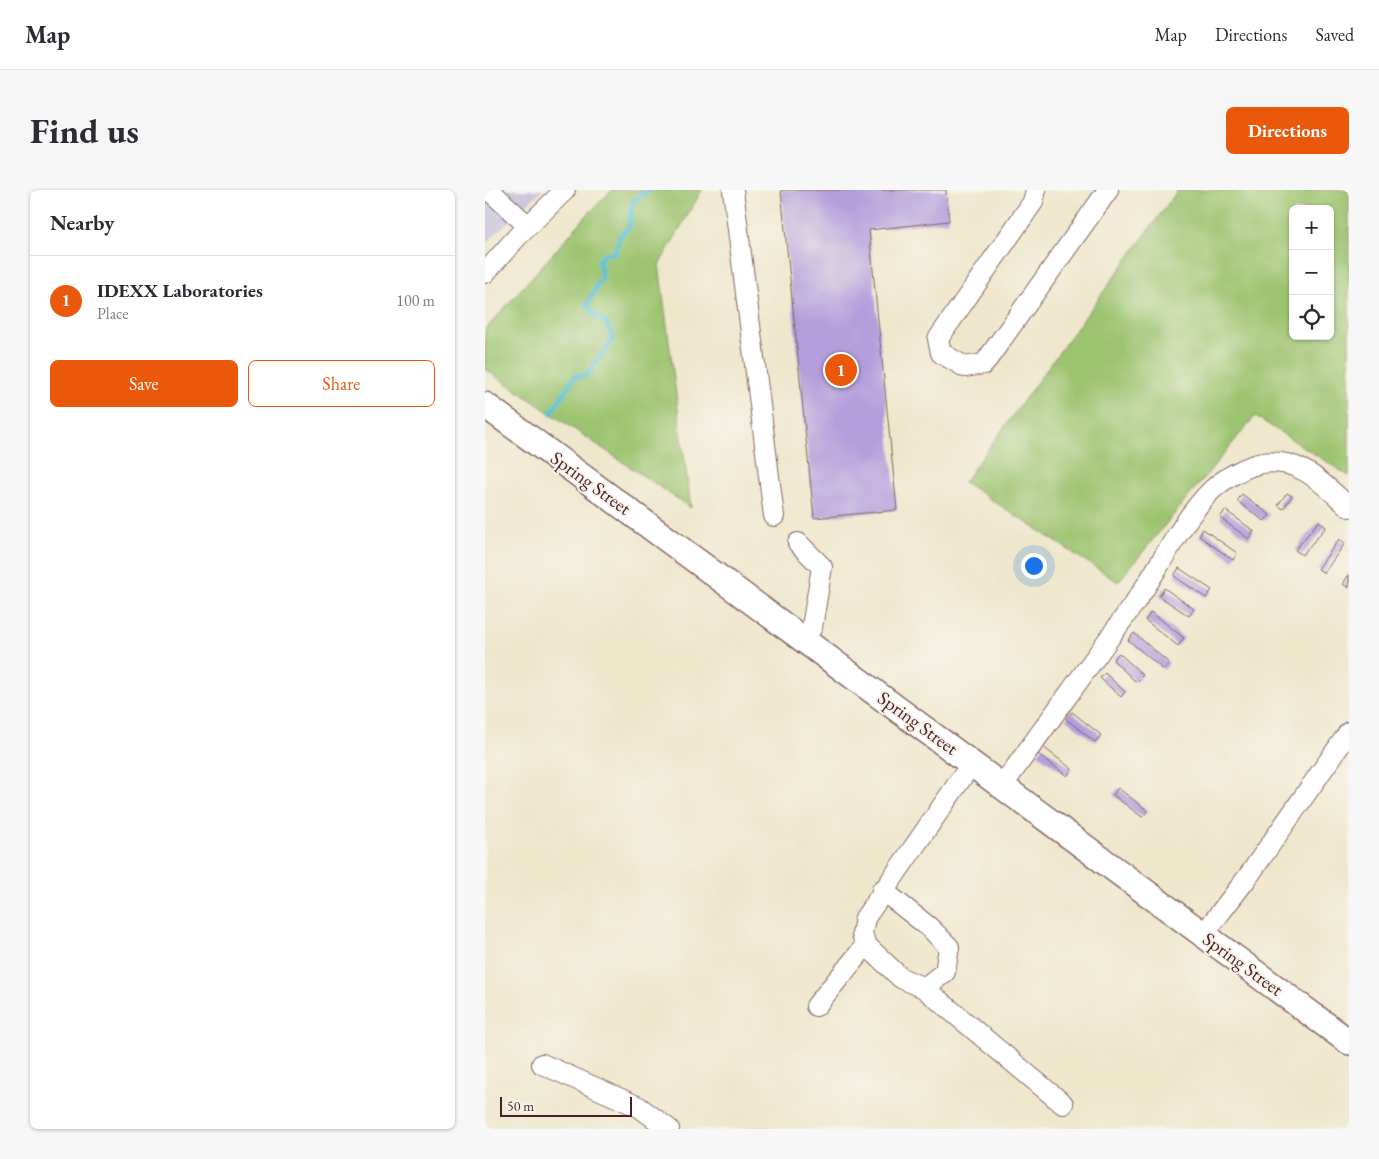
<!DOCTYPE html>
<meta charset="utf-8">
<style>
:root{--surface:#fff;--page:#f7f7f7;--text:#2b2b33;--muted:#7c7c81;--line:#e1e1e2;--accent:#ea580c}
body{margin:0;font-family:"EB Garamond",serif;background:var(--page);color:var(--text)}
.controls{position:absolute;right:15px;top:15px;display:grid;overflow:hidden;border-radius:8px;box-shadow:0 1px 4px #0004}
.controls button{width:45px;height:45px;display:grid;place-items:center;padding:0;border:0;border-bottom:1px solid var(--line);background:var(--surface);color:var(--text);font:25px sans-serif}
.scale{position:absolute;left:15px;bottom:12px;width:132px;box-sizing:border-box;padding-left:5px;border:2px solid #4a1f2b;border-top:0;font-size:14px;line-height:18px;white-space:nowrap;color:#4a1f2b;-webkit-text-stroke:4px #f7f3e8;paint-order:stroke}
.you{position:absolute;left:548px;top:375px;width:18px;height:18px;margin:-12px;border:4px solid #fff;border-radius:50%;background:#1a73e8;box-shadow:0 0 0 8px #1a73e833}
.badge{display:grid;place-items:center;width:32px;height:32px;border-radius:50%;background:var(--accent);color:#fff;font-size:16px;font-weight:700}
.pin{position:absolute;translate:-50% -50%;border:2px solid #fff;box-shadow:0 1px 5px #0006}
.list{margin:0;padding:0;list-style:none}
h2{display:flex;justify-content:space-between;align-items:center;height:65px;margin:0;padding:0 20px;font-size:21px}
h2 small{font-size:16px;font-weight:400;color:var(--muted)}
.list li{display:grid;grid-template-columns:32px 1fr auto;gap:15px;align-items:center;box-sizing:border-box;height:90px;padding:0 20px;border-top:1px solid var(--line)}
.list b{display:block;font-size:19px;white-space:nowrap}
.list p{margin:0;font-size:16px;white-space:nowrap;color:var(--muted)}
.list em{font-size:16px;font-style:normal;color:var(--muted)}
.actions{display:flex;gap:10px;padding:15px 20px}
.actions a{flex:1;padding:11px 0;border:1px solid var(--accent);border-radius:8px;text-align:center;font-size:18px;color:var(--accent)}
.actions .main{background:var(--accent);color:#fff}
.icon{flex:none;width:28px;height:28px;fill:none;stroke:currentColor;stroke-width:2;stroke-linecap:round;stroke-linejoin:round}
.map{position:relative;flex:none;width:864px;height:939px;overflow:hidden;border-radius:8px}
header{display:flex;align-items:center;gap:30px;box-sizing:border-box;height:70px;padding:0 25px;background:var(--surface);border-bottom:1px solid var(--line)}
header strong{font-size:24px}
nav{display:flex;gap:28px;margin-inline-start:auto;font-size:18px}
.intro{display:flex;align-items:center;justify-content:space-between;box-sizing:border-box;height:120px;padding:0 30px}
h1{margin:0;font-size:35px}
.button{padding:12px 22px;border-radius:8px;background:var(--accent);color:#fff;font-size:18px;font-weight:700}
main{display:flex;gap:30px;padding:0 30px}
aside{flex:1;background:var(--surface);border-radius:8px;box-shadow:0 1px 4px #0004}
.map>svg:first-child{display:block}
.industrial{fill:#c5c0da}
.green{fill:#9cc470;stroke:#73724e;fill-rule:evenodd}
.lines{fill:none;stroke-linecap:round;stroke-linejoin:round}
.stream{stroke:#59c1d5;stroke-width:5}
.building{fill:#b39ddb}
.minor-casing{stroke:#846563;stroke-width:22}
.major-casing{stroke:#846563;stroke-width:28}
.minor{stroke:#fff;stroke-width:20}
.major{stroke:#fff;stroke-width:25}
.labels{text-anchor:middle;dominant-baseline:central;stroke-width:4;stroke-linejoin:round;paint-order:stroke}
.street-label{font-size:19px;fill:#4a1f2b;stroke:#f7f3e8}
</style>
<header>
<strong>Map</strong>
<nav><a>Map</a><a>Directions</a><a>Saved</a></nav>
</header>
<div class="intro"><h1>Find us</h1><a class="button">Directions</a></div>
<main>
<aside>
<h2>Nearby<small></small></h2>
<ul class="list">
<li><span class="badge">1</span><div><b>IDEXX Laboratories</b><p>Place</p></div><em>100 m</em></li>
</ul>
<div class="actions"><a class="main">Save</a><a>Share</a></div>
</aside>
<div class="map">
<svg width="864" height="939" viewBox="0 0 864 939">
<rect width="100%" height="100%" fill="#f7f3e8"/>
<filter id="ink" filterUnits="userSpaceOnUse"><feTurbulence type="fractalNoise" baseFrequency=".02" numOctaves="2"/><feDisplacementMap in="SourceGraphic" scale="10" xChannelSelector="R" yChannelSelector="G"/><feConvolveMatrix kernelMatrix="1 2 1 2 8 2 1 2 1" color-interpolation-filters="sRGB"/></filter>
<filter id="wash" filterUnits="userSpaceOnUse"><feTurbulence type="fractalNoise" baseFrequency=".0096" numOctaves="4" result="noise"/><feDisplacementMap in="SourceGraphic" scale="20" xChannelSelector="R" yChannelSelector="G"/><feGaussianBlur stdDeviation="1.12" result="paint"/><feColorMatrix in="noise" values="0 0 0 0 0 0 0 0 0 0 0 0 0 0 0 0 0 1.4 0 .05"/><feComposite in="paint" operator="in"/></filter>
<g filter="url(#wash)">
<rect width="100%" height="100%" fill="#efe7cc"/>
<path class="industrial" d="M0,0H57L0,54Z"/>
<path class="green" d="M127,0H217L174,75L206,318L0,179V140L104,23Z
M693,0H864V286L770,226L633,392L479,292ZM808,19H845V146H808Z"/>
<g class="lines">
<path class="stream" d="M66,223L90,186H101L128,149L121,132L112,127L102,115L117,87L114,70L121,63L129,64L135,46L144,37L148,11L165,0"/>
</g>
<g id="blocks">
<path class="building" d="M296,0H461L464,31L384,40L412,320L329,328Z
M802,303L807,306L798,319L793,315Z
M757,304L785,325L779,331L752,311Z
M740,320L769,341L764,349L735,328Z
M834,331L841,337L817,365L810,360Z
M718,339L752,363L748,370L714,346Z
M854,349L860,353L839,383L833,379Z
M694,378L727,400L721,408L689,386Z
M864,384V398L858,394Z
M679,398L709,419L704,426L674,406Z
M666,422L699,448L693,456L660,430Z
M649,443L684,473L679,480L643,450Z
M634,463L658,485L651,492L628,470Z
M620,483L640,502L636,507L615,488Z
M587,522L616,545L610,552L581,529Z
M558,557L587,579L582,586L553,564Z
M633,598L663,621L657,627L628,605Z"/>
</g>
</g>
<g filter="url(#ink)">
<use href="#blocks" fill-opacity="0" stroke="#846563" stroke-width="1"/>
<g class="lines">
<defs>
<path id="minor" d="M4,0L43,36
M248,0L289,326
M551,0L548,12L453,149L456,163L480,177L499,174L623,0
M0,83L33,46L80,0
M313,353L337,377L327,437L319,449
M518,595C563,532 610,469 655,405C677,373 700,325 728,299C740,288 761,276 777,273C815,267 838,294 864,317
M397,700L444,737L464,757L460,782L439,798L416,788L381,755L377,744L380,728L487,573
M718,745L762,688L864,542
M439,798L578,914
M331,816L381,755
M57,874L154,917L184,939"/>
<path id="major" d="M0,215L864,852"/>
</defs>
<use href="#minor" class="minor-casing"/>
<use href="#major" class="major-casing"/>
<use href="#minor" class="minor"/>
<use href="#major" class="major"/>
</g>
</g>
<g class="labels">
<g class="street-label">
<text transform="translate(106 293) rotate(36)">Spring Street</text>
<text transform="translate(433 533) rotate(36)">Spring Street</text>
<text transform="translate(758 774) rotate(36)">Spring Street</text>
</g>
</g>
</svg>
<div class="controls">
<button>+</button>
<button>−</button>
<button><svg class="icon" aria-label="locate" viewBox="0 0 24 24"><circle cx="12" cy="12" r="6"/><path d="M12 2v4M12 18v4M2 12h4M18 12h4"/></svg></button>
</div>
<div class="scale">50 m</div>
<div class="you"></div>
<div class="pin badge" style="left:356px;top:180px">1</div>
</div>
</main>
